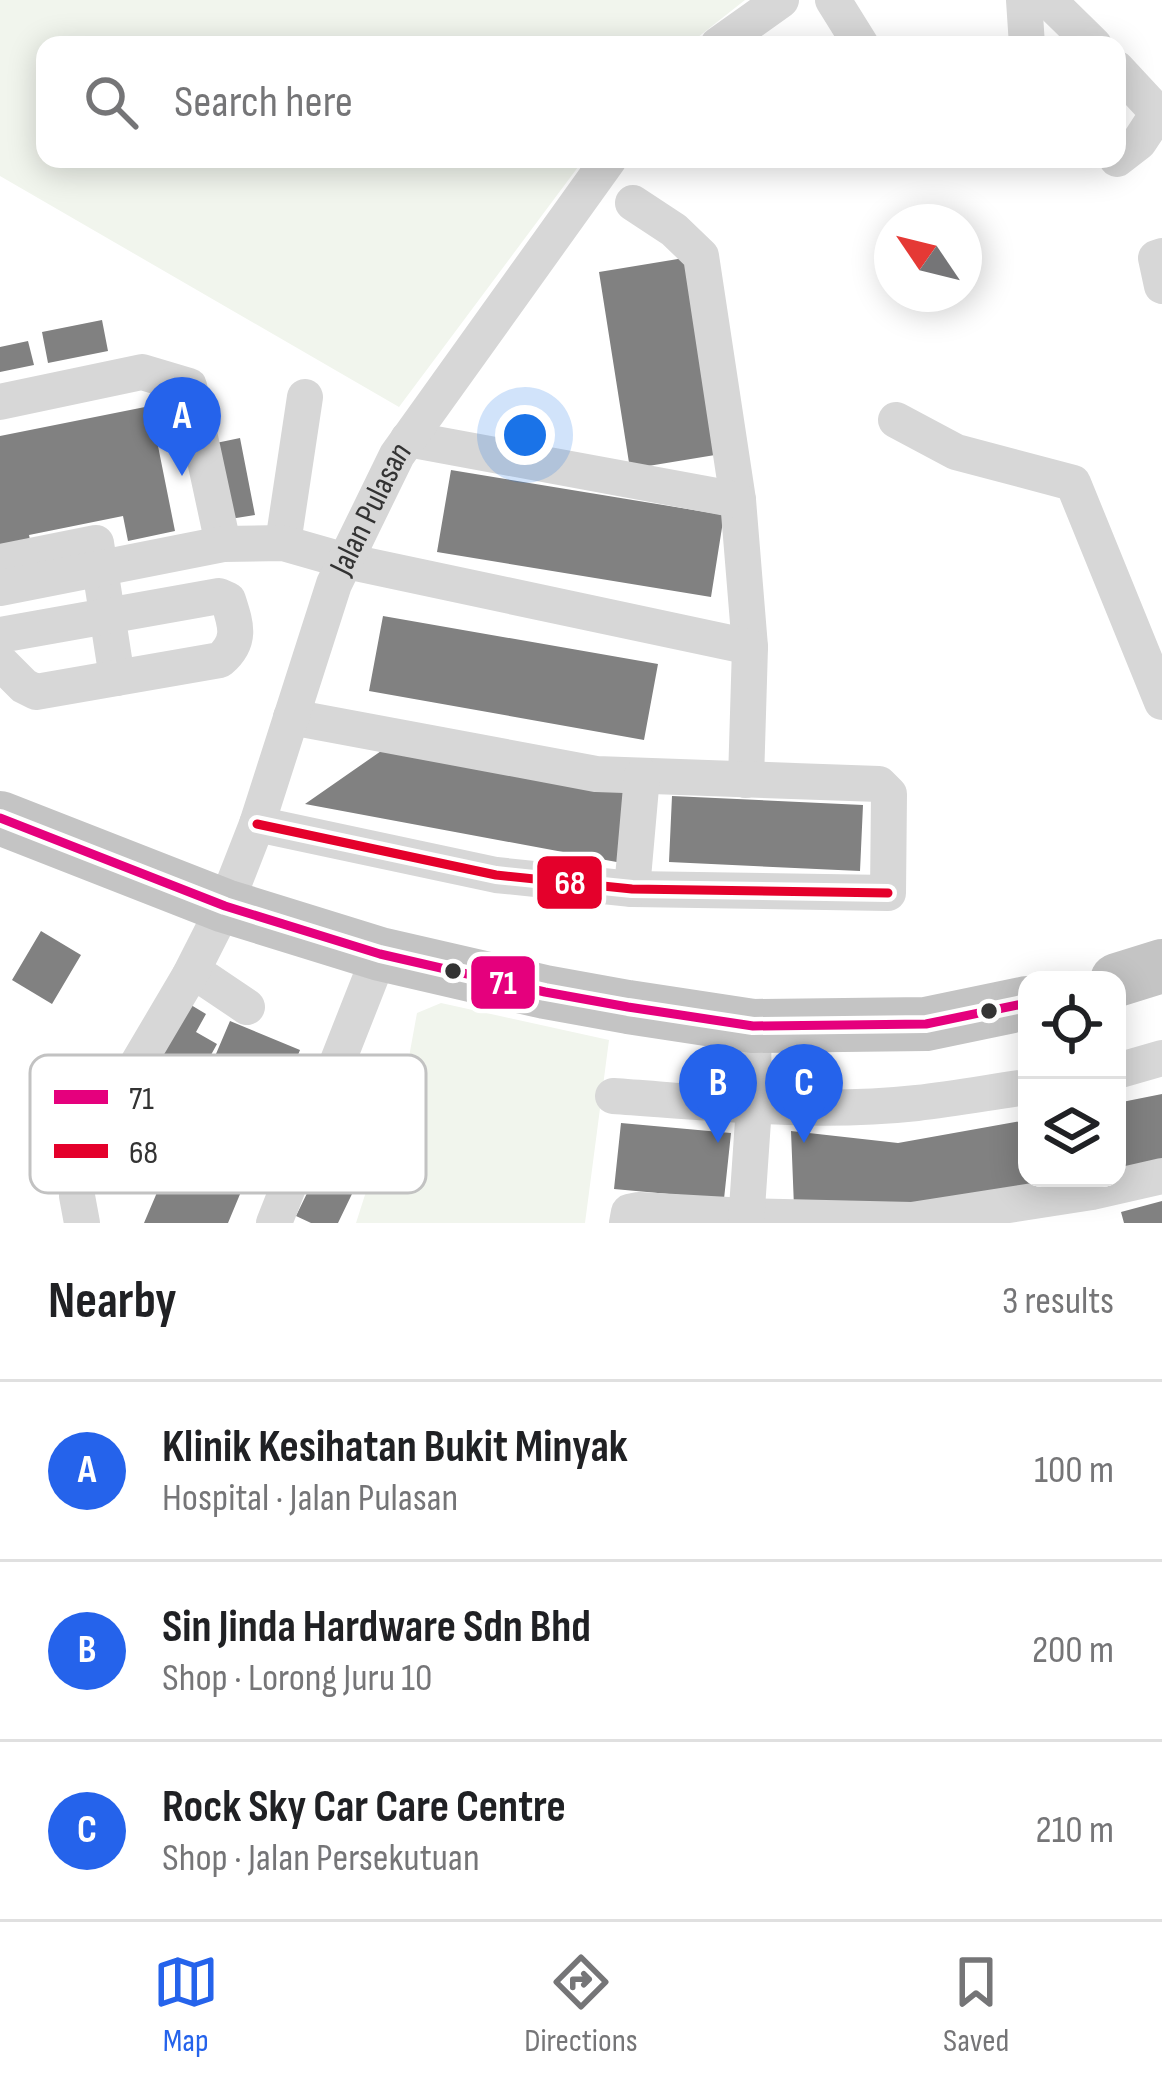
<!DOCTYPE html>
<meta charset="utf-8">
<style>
:root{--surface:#fff;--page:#f6f6f6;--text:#202124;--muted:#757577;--line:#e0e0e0;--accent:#2563eb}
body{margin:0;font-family:"Sofia Sans Condensed",sans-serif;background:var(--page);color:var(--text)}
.controls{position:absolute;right:36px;bottom:36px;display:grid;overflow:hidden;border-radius:24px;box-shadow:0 6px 30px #0003}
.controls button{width:108px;height:108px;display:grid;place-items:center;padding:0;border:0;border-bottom:3px solid var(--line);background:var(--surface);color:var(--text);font:60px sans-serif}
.compass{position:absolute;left:874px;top:204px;width:108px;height:108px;border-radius:50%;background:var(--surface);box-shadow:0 6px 30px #0003;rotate:305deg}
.you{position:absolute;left:525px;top:435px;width:42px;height:42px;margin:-30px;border:9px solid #fff;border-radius:50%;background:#1a73e8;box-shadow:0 0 0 18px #1a73e833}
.badge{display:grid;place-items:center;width:78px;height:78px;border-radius:50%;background:var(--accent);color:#fff;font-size:39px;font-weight:700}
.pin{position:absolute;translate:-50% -99px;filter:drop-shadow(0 3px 6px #0008)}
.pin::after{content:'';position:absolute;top:63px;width:42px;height:36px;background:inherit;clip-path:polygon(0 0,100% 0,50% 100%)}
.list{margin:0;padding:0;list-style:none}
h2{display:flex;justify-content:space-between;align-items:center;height:156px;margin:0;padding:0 48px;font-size:51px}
h2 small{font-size:39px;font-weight:400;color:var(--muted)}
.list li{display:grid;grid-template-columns:78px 1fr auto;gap:36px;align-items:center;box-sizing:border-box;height:180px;padding:0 48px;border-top:3px solid var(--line)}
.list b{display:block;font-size:45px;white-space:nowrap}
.list p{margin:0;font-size:39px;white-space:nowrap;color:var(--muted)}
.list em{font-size:39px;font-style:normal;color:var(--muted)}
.icon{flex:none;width:66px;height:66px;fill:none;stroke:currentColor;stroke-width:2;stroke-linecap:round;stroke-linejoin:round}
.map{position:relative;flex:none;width:1162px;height:1223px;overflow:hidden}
.search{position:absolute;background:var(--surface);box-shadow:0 6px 30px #0003;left:36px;right:36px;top:36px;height:132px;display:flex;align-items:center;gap:30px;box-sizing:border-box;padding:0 42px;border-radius:24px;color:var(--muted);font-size:45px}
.sheet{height:696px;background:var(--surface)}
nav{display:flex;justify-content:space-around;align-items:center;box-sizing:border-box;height:168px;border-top:3px solid var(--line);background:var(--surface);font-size:33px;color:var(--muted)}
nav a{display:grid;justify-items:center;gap:6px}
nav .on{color:var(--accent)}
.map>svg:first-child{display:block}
.green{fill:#f1f5ed}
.building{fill:#818181}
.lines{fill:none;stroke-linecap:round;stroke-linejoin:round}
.minor{stroke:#d7d7d7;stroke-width:36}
.highway{stroke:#c4c4c4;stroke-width:54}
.bus-1-casing{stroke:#fff;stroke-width:18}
.bus-2-casing{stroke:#fff;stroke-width:18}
.bus-1{stroke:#e5007d;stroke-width:9}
.bus-2{stroke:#e4002b;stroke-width:9}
.bus-dot{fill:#333;stroke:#fff;stroke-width:4.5}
.labels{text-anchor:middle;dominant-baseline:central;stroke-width:12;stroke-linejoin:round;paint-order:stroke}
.street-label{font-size:33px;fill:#333;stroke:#fff}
.key{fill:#fff;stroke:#c2c2c2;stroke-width:3}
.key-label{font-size:33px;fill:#333}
.line-badge{stroke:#fff;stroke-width:4.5}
.badge-label{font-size:33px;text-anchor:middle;font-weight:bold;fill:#fff}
</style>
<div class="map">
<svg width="1162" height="1223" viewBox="0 0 1162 1223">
<rect width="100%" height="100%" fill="#fff"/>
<path class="green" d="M0,0H745L688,45H45V159H584L399,407L0,176Z
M441,1003L609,1040L585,1223H356L409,1057L417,1013Z"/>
<path class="building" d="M684,258L715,455L630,469L599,272Z
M102,320L108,351L48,363L42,332Z
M28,341L34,365L0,372V347Z
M150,406L175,531L128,541L123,516L29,535L33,555L0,561V436Z
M240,438L255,515L230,519L216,443Z
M451,470L724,515L711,597L437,552Z
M383,616L658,664L644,740L369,691Z
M384,749L632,785L622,863L305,804Z
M672,796L863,805L860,871L669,862Z
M41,931L81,955L52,1004L12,980Z
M186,1002L206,1014L196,1032L217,1044L201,1073L185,1064L123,1175L97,1160Z
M230,1021L300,1050L228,1223H144Z
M1162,1094V1163L1117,1169V1103Z
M1027,1120V1178H1079L918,1208L794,1207L791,1131L898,1143Z
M341,1123L378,1140L338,1223H311L296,1216Z
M621,1123L731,1133L724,1199L614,1189Z
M1162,1201V1223H1124L1121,1212Z"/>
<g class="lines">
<g class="minor">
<path d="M833,0L861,45"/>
<path d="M1024,0L1027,45"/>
<path d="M1048,0L1094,45"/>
<path d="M718,45L781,0"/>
<path d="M1117,69L1158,113L1139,142L1117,159"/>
<path d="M633,203L674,230L701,256L738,500L750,647L746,780"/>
<path d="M1162,256L1156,258L1162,286"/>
<path d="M0,402L142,372L189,386L223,544"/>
<path d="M896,420L956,452L1073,483L1162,702"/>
<path d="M408,439L738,500"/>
<path d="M283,543L305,397"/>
<path d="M0,562L96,543L117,678"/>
<path d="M0,588L223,544L283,543L346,561L750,647"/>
<path d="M0,635L219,596L228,600C236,625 242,641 220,660L36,692L24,686L0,662"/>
<path d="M257,824L496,875L632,889L888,893L889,794L879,784L596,774L291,717"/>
<path d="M632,889L642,776"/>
<path d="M190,975L207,980L247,1007"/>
<path d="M1117,1071L1162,1058"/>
<path d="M613,1096C714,1103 816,1114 917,1103C954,1099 991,1092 1027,1087"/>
<path id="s1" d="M82,1223L77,1196L79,1163L190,975L225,906L257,824L334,584L397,455L609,159"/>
<path d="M274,1223L380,954"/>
<path d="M627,1223L629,1212L639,1210L746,1216L912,1220L1092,1192L1162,1176"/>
<path d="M746,1223L754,1106L753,1026"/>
</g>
<path class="highway" d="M0,818L225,906L380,954L545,992L628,1007L753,1026L926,1024L1027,1003
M1117,980L1162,966"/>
<defs>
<path id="bus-1" d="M0,818L225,906L380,954L545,992L628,1007L753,1026L926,1024L1027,1003"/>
<path id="bus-2" d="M257,824L496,875L632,889L888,893"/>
</defs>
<use href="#bus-1" class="bus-1-casing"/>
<use href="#bus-2" class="bus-2-casing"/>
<use href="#bus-1" class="bus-1"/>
<use href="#bus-2" class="bus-2"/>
</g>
<g class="bus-dot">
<circle cx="453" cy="971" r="10"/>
<circle cx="989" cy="1011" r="10"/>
</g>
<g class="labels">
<g class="street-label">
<text stroke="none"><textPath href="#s1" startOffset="780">Jalan Pulasan</textPath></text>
</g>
</g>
<rect x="30" y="1055" width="396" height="138" rx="18" class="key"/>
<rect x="54" y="1090" width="54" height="14" fill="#e5007d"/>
<rect x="54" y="1144" width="54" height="14" fill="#e4002b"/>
<g class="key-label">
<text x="129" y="1109">71</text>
<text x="129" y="1163">68</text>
</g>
<g class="line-badge">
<rect x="535" y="854" width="69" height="57" rx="12" fill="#e4002b"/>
<rect x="469" y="954" width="68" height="57" rx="12" fill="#e5007d"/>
</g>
<g class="badge-label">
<text x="570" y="894">68</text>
<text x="503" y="994">71</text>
</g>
</svg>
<div class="controls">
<button><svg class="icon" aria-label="locate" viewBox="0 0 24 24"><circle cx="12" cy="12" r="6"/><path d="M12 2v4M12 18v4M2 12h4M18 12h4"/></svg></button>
<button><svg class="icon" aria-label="layers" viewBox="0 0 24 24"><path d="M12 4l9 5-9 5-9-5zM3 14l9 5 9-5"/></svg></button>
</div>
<svg class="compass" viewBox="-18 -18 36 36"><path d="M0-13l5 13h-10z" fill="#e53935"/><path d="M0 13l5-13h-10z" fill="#757577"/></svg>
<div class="you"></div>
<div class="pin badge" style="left:182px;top:476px">A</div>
<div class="pin badge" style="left:718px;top:1143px">B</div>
<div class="pin badge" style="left:804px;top:1143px">C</div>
<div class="search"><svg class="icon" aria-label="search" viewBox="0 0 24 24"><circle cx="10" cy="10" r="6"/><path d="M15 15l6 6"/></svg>Search here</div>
</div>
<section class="sheet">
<h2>Nearby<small>3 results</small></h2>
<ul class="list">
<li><span class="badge">A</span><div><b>Klinik Kesihatan Bukit Minyak</b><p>Hospital · Jalan Pulasan</p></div><em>100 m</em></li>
<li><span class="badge">B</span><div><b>Sin Jinda Hardware Sdn Bhd</b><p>Shop · Lorong Juru 10</p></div><em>200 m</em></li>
<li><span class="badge">C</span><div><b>Rock Sky Car Care Centre</b><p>Shop · Jalan Persekutuan</p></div><em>210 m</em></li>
</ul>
</section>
<nav>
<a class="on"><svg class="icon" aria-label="map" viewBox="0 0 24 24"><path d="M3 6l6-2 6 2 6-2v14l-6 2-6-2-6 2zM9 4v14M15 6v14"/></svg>Map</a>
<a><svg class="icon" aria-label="directions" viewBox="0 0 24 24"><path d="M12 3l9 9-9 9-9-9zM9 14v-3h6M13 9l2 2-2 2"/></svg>Directions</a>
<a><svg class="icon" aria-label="saved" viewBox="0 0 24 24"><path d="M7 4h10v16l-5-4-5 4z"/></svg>Saved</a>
</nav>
